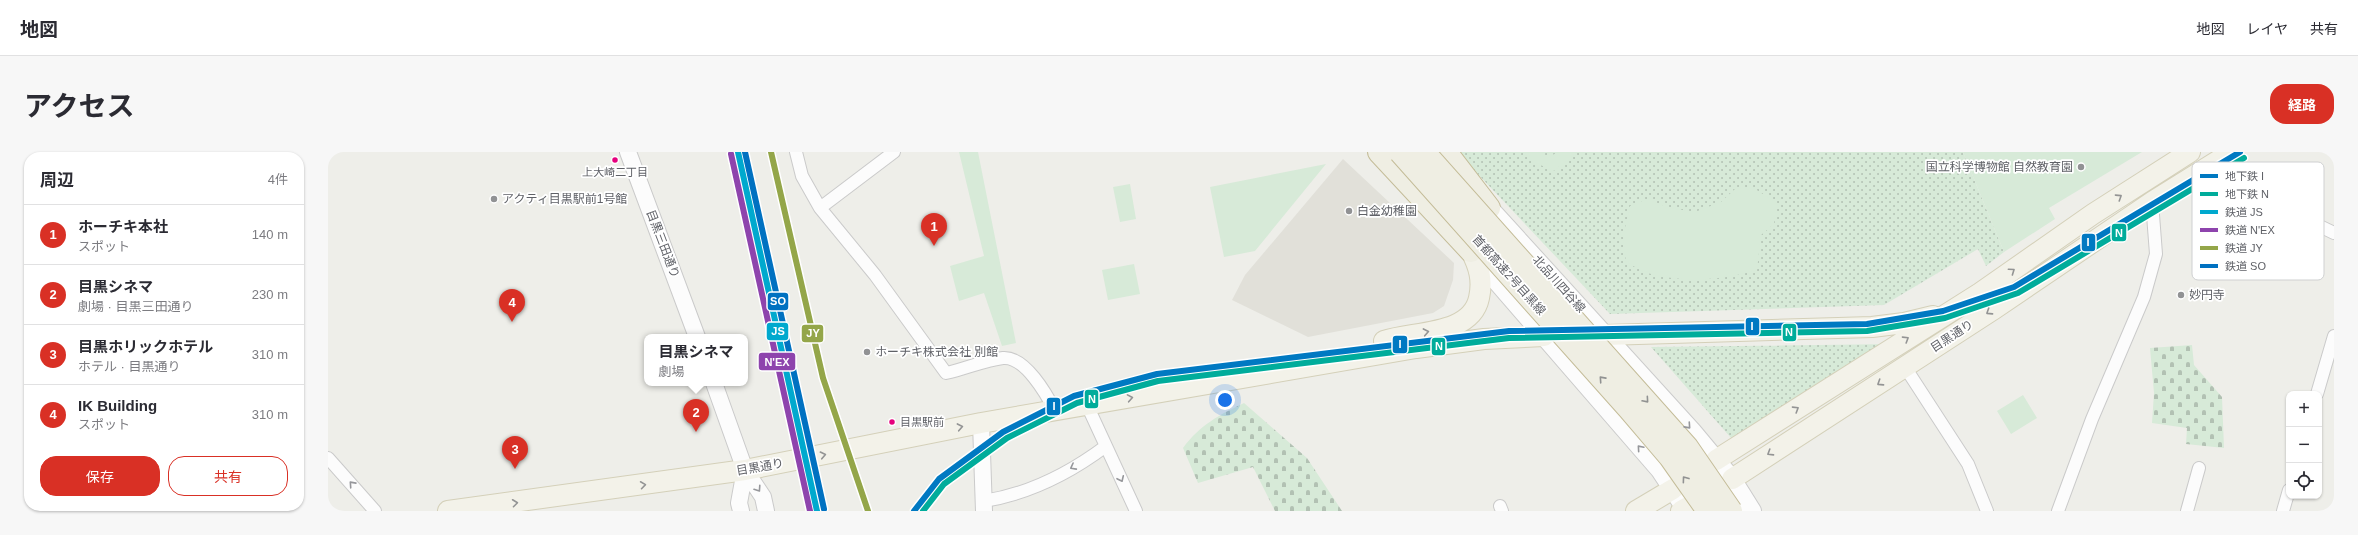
<!DOCTYPE html>
<html lang="ja">
<meta charset="utf-8">
<style>
:root{--surface:#fff;--page:#f7f7f7;--text:#2b2b33;--muted:#7c7c81;--line:#e1e1e2;--accent:#d93025}
body{margin:0;font-family:Helvetica,"Noto Sans JP",sans-serif;background:var(--page);color:var(--text)}
.controls{position:absolute;right:12px;bottom:12px;display:grid;overflow:hidden;border-radius:8px;box-shadow:0 1px 3px #0004}
.controls button{width:36px;height:36px;display:grid;place-items:center;padding:0;border:0;border-bottom:1px solid var(--line);background:var(--surface);color:var(--text);font:20px sans-serif}
.you{position:absolute;left:897px;top:248px;width:14px;height:14px;margin:-10px;border:3px solid #fff;border-radius:50%;background:#1a73e8;box-shadow:0 0 0 6px #1a73e833}
.badge{display:grid;place-items:center;width:26px;height:26px;border-radius:50%;background:var(--accent);color:#fff;font-size:13px;font-weight:700}
.pin{position:absolute;translate:-50% -33px;filter:drop-shadow(0 1px 2px #0008)}
.pin::after{content:'';position:absolute;top:21px;width:14px;height:12px;background:inherit;clip-path:polygon(0 0,100% 0,50% 100%)}
.popup{position:absolute;left:316px;top:182px;width:104px;height:52px;box-sizing:border-box;display:grid;place-content:center;border-radius:8px;background:var(--surface);filter:drop-shadow(0 1px 3px #0005);font-size:13px;white-space:nowrap;color:var(--muted)}
.popup b{font-size:15px;color:var(--text)}
.popup::after{content:'';position:absolute;left:50%;top:100%;margin-left:-8px;border:8px solid transparent;border-top-color:var(--surface)}
.list{margin:0;padding:0;list-style:none}
h2{display:flex;justify-content:space-between;align-items:center;height:52px;margin:0;padding:0 16px;font-size:17px}
h2 small{font-size:13px;font-weight:400;color:var(--muted)}
.list li{display:grid;grid-template-columns:26px 1fr auto;gap:12px;align-items:center;box-sizing:border-box;height:60px;padding:0 16px;border-top:1px solid var(--line)}
.list b{display:block;font-size:15px;white-space:nowrap}
.list p{margin:0;font-size:13px;white-space:nowrap;color:var(--muted)}
.list em{font-size:13px;font-style:normal;color:var(--muted)}
.actions{display:flex;gap:8px;padding:12px 16px}
.actions a{flex:1;padding:9px 0;border:1px solid var(--accent);border-radius:16px;text-align:center;font-size:14px;color:var(--accent)}
.actions .main{background:var(--accent);color:#fff}
.icon{flex:none;width:22px;height:22px;fill:none;stroke:currentColor;stroke-width:2;stroke-linecap:round;stroke-linejoin:round}
.map{position:relative;flex:none;width:2006px;height:359px;overflow:hidden;border-radius:16px}
header{display:flex;align-items:center;gap:24px;box-sizing:border-box;height:56px;padding:0 20px;background:var(--surface);border-bottom:1px solid var(--line)}
header strong{font-size:19px}
nav{display:flex;gap:22px;margin-inline-start:auto;font-size:14px}
.intro{display:flex;align-items:center;justify-content:space-between;box-sizing:border-box;height:96px;padding:0 24px}
h1{margin:0;font-size:28px}
.button{padding:10px 18px;border-radius:16px;background:var(--accent);color:#fff;font-size:14px;font-weight:700}
main{display:flex;gap:24px;padding:0 24px}
aside{flex:1;background:var(--surface);border-radius:16px;box-shadow:0 1px 3px #0004}
.map>svg:first-child{display:block}
.education{fill:#e1e0d9}
.cemetery{fill:url(#cemetery-stones)}
.park{fill:url(#park-dots)}
.garden{fill:#d7ead8}
.lines{fill:none;stroke-linecap:round;stroke-linejoin:round}
.minor-casing{stroke:#cacaca;stroke-width:14}
.tertiary-casing{stroke:#cacaca;stroke-width:18}
.secondary-casing{stroke:#cbcbcb;stroke-width:20}
.primary-casing{stroke:#d4d0b9;stroke-width:22}
.motorway-casing{stroke:#c4bc98;stroke-width:24}
.minor{stroke:#fcfcfc;stroke-width:12}
.tertiary{stroke:#fcfcfc;stroke-width:16}
.secondary{stroke:#fcfcfc;stroke-width:18}
.primary{stroke:#f3f2e9;stroke-width:20}
.motorway{stroke:#efeee3;stroke-width:22}
.motorway-bridge-casing{stroke:#c4bc98;stroke-width:24;stroke-linecap:butt}
.motorway-bridge{stroke:#efeee3;stroke-width:22}
.rail-1-casing{stroke:#fff;stroke-width:9}
.rail-2-casing{stroke:#fff;stroke-width:9}
.rail-3-casing{stroke:#fff;stroke-width:9}
.rail-4-casing{stroke:#fff;stroke-width:9}
.rail-1{stroke:#00a9ce;stroke-width:6}
.rail-2{stroke:#8e44ad;stroke-width:6}
.rail-3{stroke:#94a649;stroke-width:6}
.rail-4{stroke:#0071c1;stroke-width:6}
.metro-1-casing{stroke:#fff;stroke-width:9}
.metro-2-casing{stroke:#fff;stroke-width:9}
.metro-1{stroke:#0079c2;stroke-width:6}
.metro-2{stroke:#00ac9b;stroke-width:6}
.oneway{stroke:#939494}
.oneway2{stroke:#919292}
.oneway3{stroke:#96979b}
.bus-dot{fill:#e5007d;stroke:#fff;stroke-width:1.5}
.poi-dot{fill:#919294;stroke:#fff;stroke-width:1.5}
.labels{text-anchor:middle;dominant-baseline:central;stroke-width:3.5;stroke-linejoin:round;paint-order:stroke}
.bus-label{font-size:11px;fill:#5f6167;stroke:#fff}
.poi-label{font-size:12px;fill:#5f6167;stroke:#fff;text-anchor:start}
.street-label{font-size:12px;fill:#5f6167;stroke:#fff}
.key{fill:#fff;stroke:#cfd0d1;stroke-width:1}
.key-label{font-size:11px;fill:#5f6167}
.line-badge{stroke:#fff;stroke-width:1.5}
.badge-label{font-size:11px;text-anchor:middle;font-weight:bold;fill:#fff}
</style>
<header>
<strong>地図</strong>
<nav><a>地図</a><a>レイヤ</a><a>共有</a></nav>
</header>
<div class="intro"><h1>アクセス</h1><a class="button">経路</a></div>
<main>
<aside>
<h2>周辺<small>4件</small></h2>
<ul class="list">
<li><span class="badge">1</span><div><b>ホーチキ本社</b><p>スポット</p></div><em>140 m</em></li>
<li><span class="badge">2</span><div><b>目黒シネマ</b><p>劇場 · 目黒三田通り</p></div><em>230 m</em></li>
<li><span class="badge">3</span><div><b>目黒ホリックホテル</b><p>ホテル · 目黒通り</p></div><em>310 m</em></li>
<li><span class="badge">4</span><div><b>IK Building</b><p>スポット</p></div><em>310 m</em></li>
</ul>
<div class="actions"><a class="main">保存</a><a>共有</a></div>
</aside>
<div class="map">
<svg width="2006" height="359" viewBox="0 0 2006 359">
<defs>
<pattern id="cemetery-stones" width="16" height="16" patternUnits="userSpaceOnUse"><rect width="16" height="16" fill="#d7ead8"/><path d="M2 7V4a2 2 0 0 1 4 0v3zM10 15v-3a2 2 0 0 1 4 0v3z" fill="#b2c1b3"/></pattern>
<pattern id="park-dots" width="8" height="8" patternUnits="userSpaceOnUse"><rect width="8" height="8" fill="#d7ead8"/><path d="M2 2h.1M6 6h.1" fill="none" stroke="#b2c1b3" stroke-width="1.8" stroke-linecap="round"/></pattern>
</defs>
<rect width="100%" height="100%" fill="#eeeee9"/>
<path class="education" d="M1015,7L1126,111L1125,128L1116,154L1105,161L980,185L904,148L917,123Z"/>
<path class="cemetery" d="M1864,193L1866,213L1894,245L1896,296L1858,292L1859,276L1824,271L1826,241L1822,196Z
M916,251L979,306L1014,359H947L925,315L870,331L855,296C872,273 891,263 916,251Z"/>
<path class="park" d="M1129,0H1635L1676,100L1658,114L1650,97L1556,153L1282,162Z
M1567,192L1404,287L1323,195Z"/>
<path class="garden" d="M631,0H650L688,191L674,194L656,141L631,149L622,114L656,104Z
M1196,0H1216L1217,4L1221,5L1230,0H1248L1226,19L1201,8Z
M1635,0H1814L1721,56L1727,67L1676,100Z
M998,12L927,99L896,105L882,35Z
M802,32L808,67L792,70L785,35Z
M1424,35L1449,51L1446,72L1433,83L1429,118C1396,128 1356,131 1323,122C1314,120 1306,114 1298,110L1295,85L1302,54L1319,47L1342,56L1367,60L1393,50L1407,37Z
M806,112L812,142L780,148L774,118Z
M1695,243L1709,266L1683,282L1669,259Z"/>
<g class="lines">
<defs>
<path id="minor" d="M468,0L474,24L492,56L547,123L618,221C637,217 657,208 675,206C697,204 719,243 727,259
M1884,11L1981,69L2006,81
M492,56L566,0
M1577,215L1640,312L1659,359
M1989,242L2006,184
M759,253L808,359
M0,306L47,359
M656,349C700,342 742,321 778,294
M1172,354L1174,359
M1730,359L1764,267L1816,145L1828,102L1824,50
M1859,359L1871,316
M1955,359L1961,338"/>
<path id="tertiary" d="M300,0L369,185
M386,231L417,318L435,345L438,359
M653,271L656,359
M413,359L411,351L417,318"/>
<path id="secondary" d="M1153,47L1364,279L1404,327L1424,359
M1145,102L1332,318L1359,359"/>
<path id="primary" d="M1277,183L1544,175L1576,171L1605,164
M1056,189C1085,179 1143,184 1151,146C1155,128 1151,115 1143,99
M1388,308L1652,141L1765,62L1862,0
M1404,327L1666,157L1824,50L1904,0
M120,359L417,318L653,271L1088,196L1156,187L1216,184
M1308,359L1345,337
M1353,359L1358,356"/>
<path id="motorway" d="M1051,0L1143,99
M1118,0L1161,56"/>
</defs>
<use href="#minor" class="minor-casing"/>
<use href="#tertiary" class="tertiary-casing"/>
<use href="#secondary" class="secondary-casing"/>
<use href="#primary" class="primary-casing"/>
<use href="#motorway" class="motorway-casing"/>
<use href="#minor" class="minor"/>
<use href="#tertiary" class="tertiary"/>
<use href="#secondary" class="secondary"/>
<use href="#primary" class="primary"/>
<use href="#motorway" class="motorway"/>
<defs>
<path id="motorway-bridge" d="M1072,0L1301,257L1342,305L1380,359
M1096,0L1359,295L1403,359"/>
</defs>
<use href="#motorway-bridge" class="motorway-bridge-casing"/>
<use href="#motorway-bridge" class="motorway-bridge"/>
<defs>
<path id="rail-1" d="M410,0L489,359"/>
<path id="rail-2" d="M403,2L482,359"/>
<path id="rail-3" d="M443,0L495,226L540,359"/>
<path id="rail-4" d="M417,0L496,357"/>
</defs>
<use href="#rail-1" class="rail-1-casing"/>
<use href="#rail-2" class="rail-2-casing"/>
<use href="#rail-3" class="rail-3-casing"/>
<use href="#rail-4" class="rail-4-casing"/>
<use href="#rail-1" class="rail-1"/>
<use href="#rail-2" class="rail-2"/>
<use href="#rail-3" class="rail-3"/>
<use href="#rail-4" class="rail-4"/>
<defs>
<path id="metro-1" d="M586,359L611,327L675,280L746,244L829,222L1181,179L1539,172L1615,159L1686,135L1912,0"/>
<path id="metro-2" d="M595,359L616,332L679,286L749,251L830,229L1181,186L1539,179L1617,166L1690,141L1916,6"/>
</defs>
<use href="#metro-1" class="metro-1-casing"/>
<use href="#metro-2" class="metro-2-casing"/>
<use href="#metro-1" class="metro-1"/>
<use href="#metro-2" class="metro-2"/>
</g>
<defs><path id="oneway-chevron" d="M-2-3.5L2.5 0L-2 3.5" fill="none" stroke-width="1.6" stroke-linecap="round" stroke-linejoin="round"/></defs>
<g class="oneway">
<use href="#oneway-chevron" transform="translate(1791 45) rotate(-33)"/>
<use href="#oneway-chevron" transform="translate(1684 119) rotate(-35)"/>
<use href="#oneway-chevron" transform="translate(1661 160) rotate(147)"/>
<use href="#oneway-chevron" transform="translate(1098 180) rotate(-11)"/>
<use href="#oneway-chevron" transform="translate(1578 187) rotate(-32)"/>
<use href="#oneway-chevron" transform="translate(1552 231) rotate(147)"/>
<use href="#oneway-chevron" transform="translate(802 246) rotate(-10)"/>
<use href="#oneway-chevron" transform="translate(1468 257) rotate(-32)"/>
<use href="#oneway-chevron" transform="translate(632 275) rotate(-11)"/>
<use href="#oneway-chevron" transform="translate(1442 301) rotate(148)"/>
<use href="#oneway-chevron" transform="translate(495 303) rotate(-12)"/>
<use href="#oneway-chevron" transform="translate(315 333) rotate(-8)"/>
<use href="#oneway-chevron" transform="translate(187 351) rotate(-7)"/>
</g>
<g class="oneway2">
<use href="#oneway-chevron" transform="translate(1274 227) rotate(-132)"/>
<use href="#oneway-chevron" transform="translate(1318 248) rotate(49)"/>
<use href="#oneway-chevron" transform="translate(1357 327) rotate(-126)"/>
</g>
<g class="oneway3">
<use href="#oneway-chevron" transform="translate(1360 274) rotate(48)"/>
<use href="#oneway-chevron" transform="translate(1312 296) rotate(-131)"/>
<use href="#oneway-chevron" transform="translate(745 315) rotate(152)"/>
<use href="#oneway-chevron" transform="translate(793 327) rotate(65)"/>
<use href="#oneway-chevron" transform="translate(24 332) rotate(-132)"/>
<use href="#oneway-chevron" transform="translate(430 337) rotate(56)"/>
</g>
<g class="bus-dot">
<circle cx="287" cy="8" r="3.5"/>
<circle cx="564" cy="270" r="3.5"/>
</g>
<g class="poi-dot">
<circle cx="1753" cy="15" r="4"/>
<circle cx="166" cy="47" r="4"/>
<circle cx="1021" cy="59" r="4"/>
<circle cx="1853" cy="143" r="4"/>
<circle cx="539" cy="200" r="4"/>
</g>
<g class="labels">
<g class="bus-label">
<text x="287" y="20">上大崎二丁目</text>
<text x="572" y="270" text-anchor="start">目黒駅前</text>
</g>
<g class="poi-label">
<text x="1745" y="15" text-anchor="end">国立科学博物館 自然教育園</text>
<text x="174" y="47">アクティ目黒駅前1号館</text>
<text x="1029" y="59">白金幼稚園</text>
<text x="1861" y="143">妙円寺</text>
<text x="547" y="200">ホーチキ株式会社 別館</text>
</g>
<g class="street-label">
<text transform="translate(335 92) rotate(69)">目黒三田通り</text>
<text transform="translate(1181 123) rotate(48)">首都高速2号目黒線</text>
<text transform="translate(1231 132) rotate(48)">北品川四谷線</text>
<text transform="translate(1624 184) rotate(-33)">目黒通り</text>
<text transform="translate(432 315) rotate(-10)">目黒通り</text>
</g>
</g>
<rect x="1864" y="10" width="132" height="118" rx="6" class="key"/>
<rect x="1872" y="22" width="18" height="4" fill="#0079c2"/>
<rect x="1872" y="40" width="18" height="4" fill="#00ac9b"/>
<rect x="1872" y="58" width="18" height="4" fill="#00a9ce"/>
<rect x="1872" y="76" width="18" height="4" fill="#8e44ad"/>
<rect x="1872" y="94" width="18" height="4" fill="#94a649"/>
<rect x="1872" y="112" width="18" height="4" fill="#0071c1"/>
<g class="key-label">
<text x="1897" y="28">地下鉄 I</text>
<text x="1897" y="46">地下鉄 N</text>
<text x="1897" y="64">鉄道 JS</text>
<text x="1897" y="82">鉄道 N'EX</text>
<text x="1897" y="100">鉄道 JY</text>
<text x="1897" y="118">鉄道 SO</text>
</g>
<g class="line-badge">
<rect x="1783" y="71" width="16" height="19" rx="4" fill="#00ac9b"/>
<rect x="1753" y="81" width="15" height="19" rx="4" fill="#0079c2"/>
<rect x="439" y="140" width="22" height="19" rx="4" fill="#0071c1"/>
<rect x="1417" y="165" width="15" height="19" rx="4" fill="#0079c2"/>
<rect x="438" y="170" width="23" height="19" rx="4" fill="#00a9ce"/>
<rect x="1454" y="171" width="15" height="19" rx="4" fill="#00ac9b"/>
<rect x="473" y="172" width="23" height="19" rx="4" fill="#94a649"/>
<rect x="1064" y="183" width="16" height="19" rx="4" fill="#0079c2"/>
<rect x="1103" y="185" width="15" height="19" rx="4" fill="#00ac9b"/>
<rect x="430" y="200" width="38" height="19" rx="4" fill="#8e44ad"/>
<rect x="756" y="237" width="15" height="20" rx="4" fill="#00ac9b"/>
<rect x="718" y="245" width="15" height="19" rx="4" fill="#0079c2"/>
</g>
<g class="badge-label">
<text x="1791" y="85">N</text>
<text x="1760" y="94">I</text>
<text x="450" y="153">SO</text>
<text x="1424" y="178">I</text>
<text x="450" y="183">JS</text>
<text x="1461" y="184">N</text>
<text x="485" y="185">JY</text>
<text x="1072" y="196">I</text>
<text x="1111" y="198">N</text>
<text x="449" y="214">N'EX</text>
<text x="764" y="251">N</text>
<text x="726" y="258">I</text>
</g>
</svg>
<div class="controls">
<button>+</button>
<button>−</button>
<button><svg class="icon" aria-label="locate" viewBox="0 0 24 24"><circle cx="12" cy="12" r="6"/><path d="M12 2v4M12 18v4M2 12h4M18 12h4"/></svg></button>
</div>
<div class="you"></div>
<div class="pin badge" style="left:606px;top:94px">1</div>
<div class="pin badge" style="left:368px;top:280px">2</div>
<div class="popup"><b>目黒シネマ</b>劇場</div>
<div class="pin badge" style="left:187px;top:317px">3</div>
<div class="pin badge" style="left:184px;top:170px">4</div>
</div>
</main>
